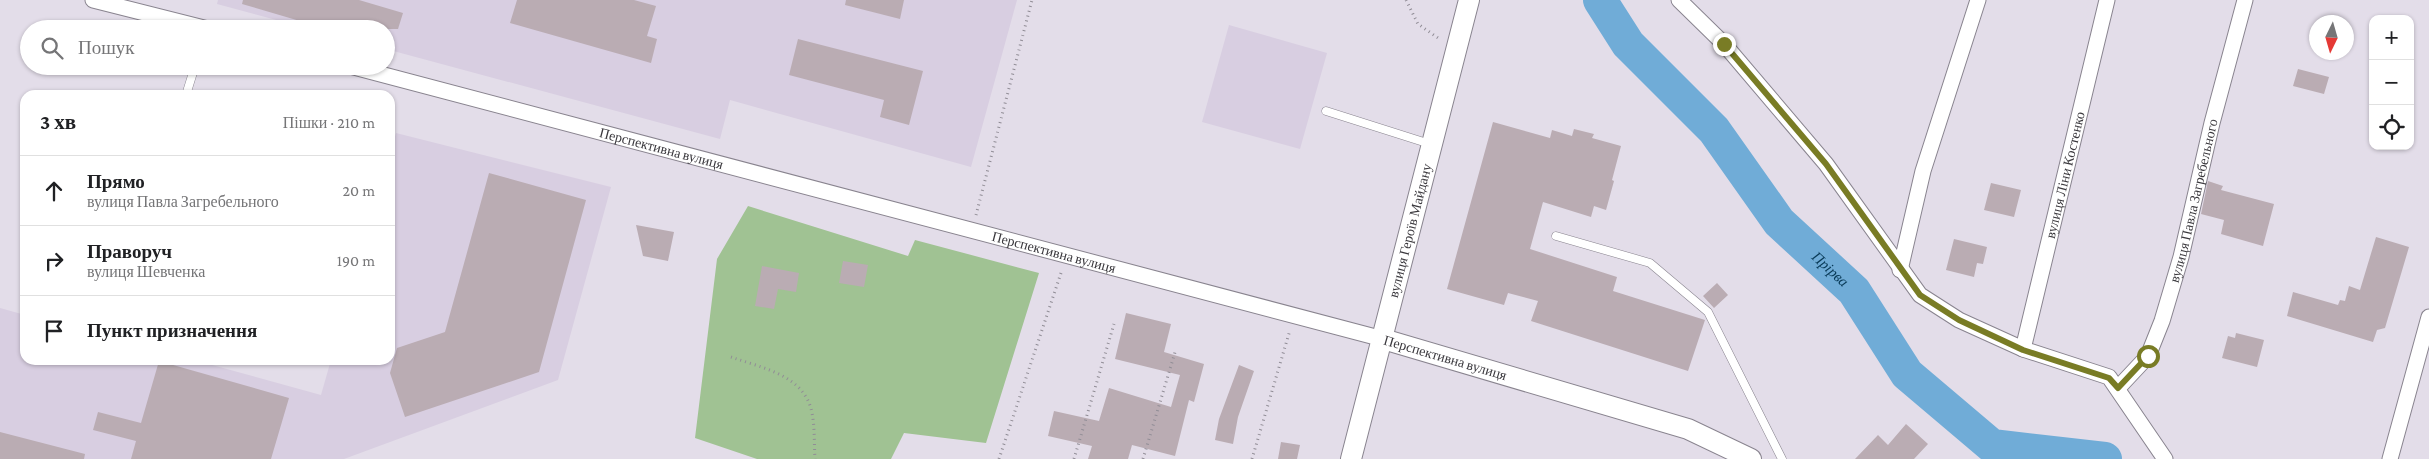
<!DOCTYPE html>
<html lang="uk">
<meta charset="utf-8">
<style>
:root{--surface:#fff;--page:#f2f2f2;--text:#202124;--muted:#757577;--line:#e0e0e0}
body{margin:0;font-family:"Crimson Pro",serif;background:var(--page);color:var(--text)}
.controls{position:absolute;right:15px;top:15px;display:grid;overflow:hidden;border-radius:10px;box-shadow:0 1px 4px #0004}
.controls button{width:45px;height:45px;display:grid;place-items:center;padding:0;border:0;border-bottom:1px solid var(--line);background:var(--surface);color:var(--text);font:25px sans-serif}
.compass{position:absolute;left:2309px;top:15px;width:45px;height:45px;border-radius:50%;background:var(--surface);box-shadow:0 1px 4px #0004;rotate:185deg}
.stop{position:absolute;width:15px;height:15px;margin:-11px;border:4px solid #797c25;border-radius:50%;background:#fff}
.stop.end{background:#797c25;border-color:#fff;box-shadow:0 1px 5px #0008}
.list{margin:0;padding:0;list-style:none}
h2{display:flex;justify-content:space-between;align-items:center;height:65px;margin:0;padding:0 20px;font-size:21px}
h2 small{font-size:16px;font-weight:400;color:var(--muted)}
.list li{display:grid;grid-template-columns:32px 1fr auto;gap:15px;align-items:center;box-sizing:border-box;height:70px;padding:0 20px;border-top:1px solid var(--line)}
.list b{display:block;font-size:19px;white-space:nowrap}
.list p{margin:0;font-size:16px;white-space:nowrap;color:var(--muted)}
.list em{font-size:16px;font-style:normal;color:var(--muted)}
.icon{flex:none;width:28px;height:28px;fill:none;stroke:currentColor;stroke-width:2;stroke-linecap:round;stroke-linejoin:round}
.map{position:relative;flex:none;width:2429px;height:459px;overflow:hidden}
.search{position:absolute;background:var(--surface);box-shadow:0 1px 4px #0004;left:20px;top:20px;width:375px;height:55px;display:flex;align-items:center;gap:12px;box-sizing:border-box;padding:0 18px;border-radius:28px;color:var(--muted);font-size:19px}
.panel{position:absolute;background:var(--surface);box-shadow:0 1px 4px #0004;left:20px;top:90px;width:375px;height:275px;border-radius:15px}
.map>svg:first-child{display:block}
.built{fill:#d8cee1}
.green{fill:#a0c293}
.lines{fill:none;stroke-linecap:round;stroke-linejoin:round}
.river{stroke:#70acd7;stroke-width:34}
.building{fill:#baacb3}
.lane-casing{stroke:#89848f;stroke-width:9}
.street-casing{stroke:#89848f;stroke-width:17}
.secondary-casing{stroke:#89848f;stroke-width:22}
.path{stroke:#918d96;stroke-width:3;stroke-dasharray:1 4;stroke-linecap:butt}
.lane{stroke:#fff;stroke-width:8}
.street{stroke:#fff;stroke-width:15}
.secondary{stroke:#fff;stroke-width:20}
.route{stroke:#797c25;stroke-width:6}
.labels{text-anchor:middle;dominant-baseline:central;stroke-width:4;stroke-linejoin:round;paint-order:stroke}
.street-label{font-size:14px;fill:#3b393e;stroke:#f0eaf6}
.water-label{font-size:15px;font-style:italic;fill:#083956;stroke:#f0eaf6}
</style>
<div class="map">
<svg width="2429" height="459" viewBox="0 0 2429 459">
<rect width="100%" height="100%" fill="#e3dde9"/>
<path class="built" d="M218,0H1017L971,167L730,100L720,139L386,49V29H310L217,4Z
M1229,25L1327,53L1300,149L1202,122Z
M396,133L611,187L558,380L344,459H0V308L25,315V360H194L321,395L331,360H390V153Z"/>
<path class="green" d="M748,206L908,256L915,240L1039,273L986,443L904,433L891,459H757L695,438L717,259Z"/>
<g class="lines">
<path class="river" id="s1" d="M1600,0L1628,44L1714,130L1779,222L1854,291L1907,374L1992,446L2105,459"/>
</g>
<path class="building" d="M243,0H359L403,13L398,29H327L242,4Z
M517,0H634L656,6L647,36L657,39L651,63L510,23Z
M846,0H904L900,19L845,5Z
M798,39L923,71L909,125L880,117L884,100L789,75Z
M2298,69L2329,77L2324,94L2293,86Z
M1493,122L1550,138L1552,130L1572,136L1574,129L1594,134L1592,138L1621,146L1612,180L1614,181L1606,210L1594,206L1591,217L1543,202L1530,249L1617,277L1613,291L1705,320L1688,371L1531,321L1538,301L1508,293L1504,305L1447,289Z
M489,173L586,200L539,372L405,417L390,373L397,348L445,332Z
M2208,181L2223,186L2221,190L2274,204L2263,246L2221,234L2224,220L2201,214Z
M1991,183L2021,190L2014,217L1984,210Z
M636,225L674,232L668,261L643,256Z
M2376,237L2409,247L2385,328L2377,330L2373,342L2287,316L2293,292L2338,305L2340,300L2345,301L2349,286L2360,290Z
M1954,239L1987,247L1983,264L1977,263L1974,277L1946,270Z
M843,261L868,265L864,287L839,283Z
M762,266L799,273L796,292L778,289L774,309L755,306Z
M1717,283L1728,295L1714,308L1703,296Z
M1126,313L1171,324L1164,352L1204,364L1194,402L1189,400L1175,456L1132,445L1128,459H1088L1092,446L1048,436L1054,411L1099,421L1109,388L1171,407L1180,375L1115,359Z
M2236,333L2264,340L2257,367L2222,358L2228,336L2235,338Z
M159,361L289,398L271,459H131L136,441L93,430L98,412L141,423Z
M1239,365L1254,371L1238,417L1233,444L1215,440L1219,419Z
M1906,424L1928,444L1914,459H1855L1878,435L1888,445Z
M0,432L85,454L84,459H0Z
M1281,442L1300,445L1297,459H1278Z"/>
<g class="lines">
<defs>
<path id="lane" d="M186,95L195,66
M1326,111L1430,144
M1556,236L1650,263L1708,312L1782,459"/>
<g id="street">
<path d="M93,0L208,29"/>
<path d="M1679,0L1724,44L1826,164L1920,295L1959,320L2023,349L2109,377L2165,459"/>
<path id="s2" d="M350,66L1383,339"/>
<path d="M1900,270L1923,171L1978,0"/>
<path id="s3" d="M2023,349L2107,0"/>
<path id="s4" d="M2118,388L2148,356L2162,321L2181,257L2212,123L2245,0"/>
<path d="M2390,459L2429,317"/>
</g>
<g id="secondary">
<path id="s5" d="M1383,339L1688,429L1751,459"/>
<path id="s6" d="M1351,459L1469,0"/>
</g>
</defs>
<use href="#lane" class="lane-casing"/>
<use href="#street" class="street-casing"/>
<use href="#secondary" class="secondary-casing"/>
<path class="path" d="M1406,0L1418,24L1441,40
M976,215L1032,0
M731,357C762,368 805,375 812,413C815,428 814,444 815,459
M999,459L1062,270
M1074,459L1114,324
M1143,459L1176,349
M1252,459L1290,330"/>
<use href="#lane" class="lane"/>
<use href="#street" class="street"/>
<use href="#secondary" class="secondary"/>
</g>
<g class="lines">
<path class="route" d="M1724,44L1826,164L1920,295L1959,320L2023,350L2109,378L2118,388L2148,356"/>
</g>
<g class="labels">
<g class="street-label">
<text stroke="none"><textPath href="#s2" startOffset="322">Перспективна вулиця</textPath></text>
<text stroke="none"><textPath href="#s3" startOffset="179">вулиця Ліни Костенко</textPath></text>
<text stroke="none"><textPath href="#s4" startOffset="206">вулиця Павла Загребельного</textPath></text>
<text stroke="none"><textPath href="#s6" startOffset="236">вулиця Героїв Майдану</textPath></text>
<text stroke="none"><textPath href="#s2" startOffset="728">Перспективна вулиця</textPath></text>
<text stroke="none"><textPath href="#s5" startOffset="65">Перспективна вулиця</textPath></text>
</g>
<g class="water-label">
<text stroke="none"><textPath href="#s1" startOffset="356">Прірва</textPath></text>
</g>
</g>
</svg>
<div class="controls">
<button>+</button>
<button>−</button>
<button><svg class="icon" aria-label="locate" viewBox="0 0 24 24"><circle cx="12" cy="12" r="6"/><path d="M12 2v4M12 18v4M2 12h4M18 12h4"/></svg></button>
</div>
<svg class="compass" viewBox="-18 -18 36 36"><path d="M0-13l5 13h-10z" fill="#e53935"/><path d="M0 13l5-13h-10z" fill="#757577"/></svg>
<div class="stop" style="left:2148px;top:356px"></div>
<div class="stop end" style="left:1724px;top:44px"></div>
<div class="search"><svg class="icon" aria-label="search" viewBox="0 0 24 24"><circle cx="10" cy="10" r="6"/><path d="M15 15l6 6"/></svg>Пошук</div>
<section class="panel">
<h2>3 хв<small>Пішки · 210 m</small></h2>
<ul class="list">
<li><svg class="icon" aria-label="ahead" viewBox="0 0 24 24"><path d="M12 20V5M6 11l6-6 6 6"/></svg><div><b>Прямо</b><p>вулиця Павла Загребельного</p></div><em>20 m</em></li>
<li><svg class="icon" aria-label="right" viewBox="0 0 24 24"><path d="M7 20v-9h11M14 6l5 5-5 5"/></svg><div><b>Праворуч</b><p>вулиця Шевченка</p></div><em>190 m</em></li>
<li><svg class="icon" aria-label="arrive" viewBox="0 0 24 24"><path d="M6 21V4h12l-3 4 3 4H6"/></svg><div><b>Пункт призначення</b></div></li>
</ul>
</section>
</div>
